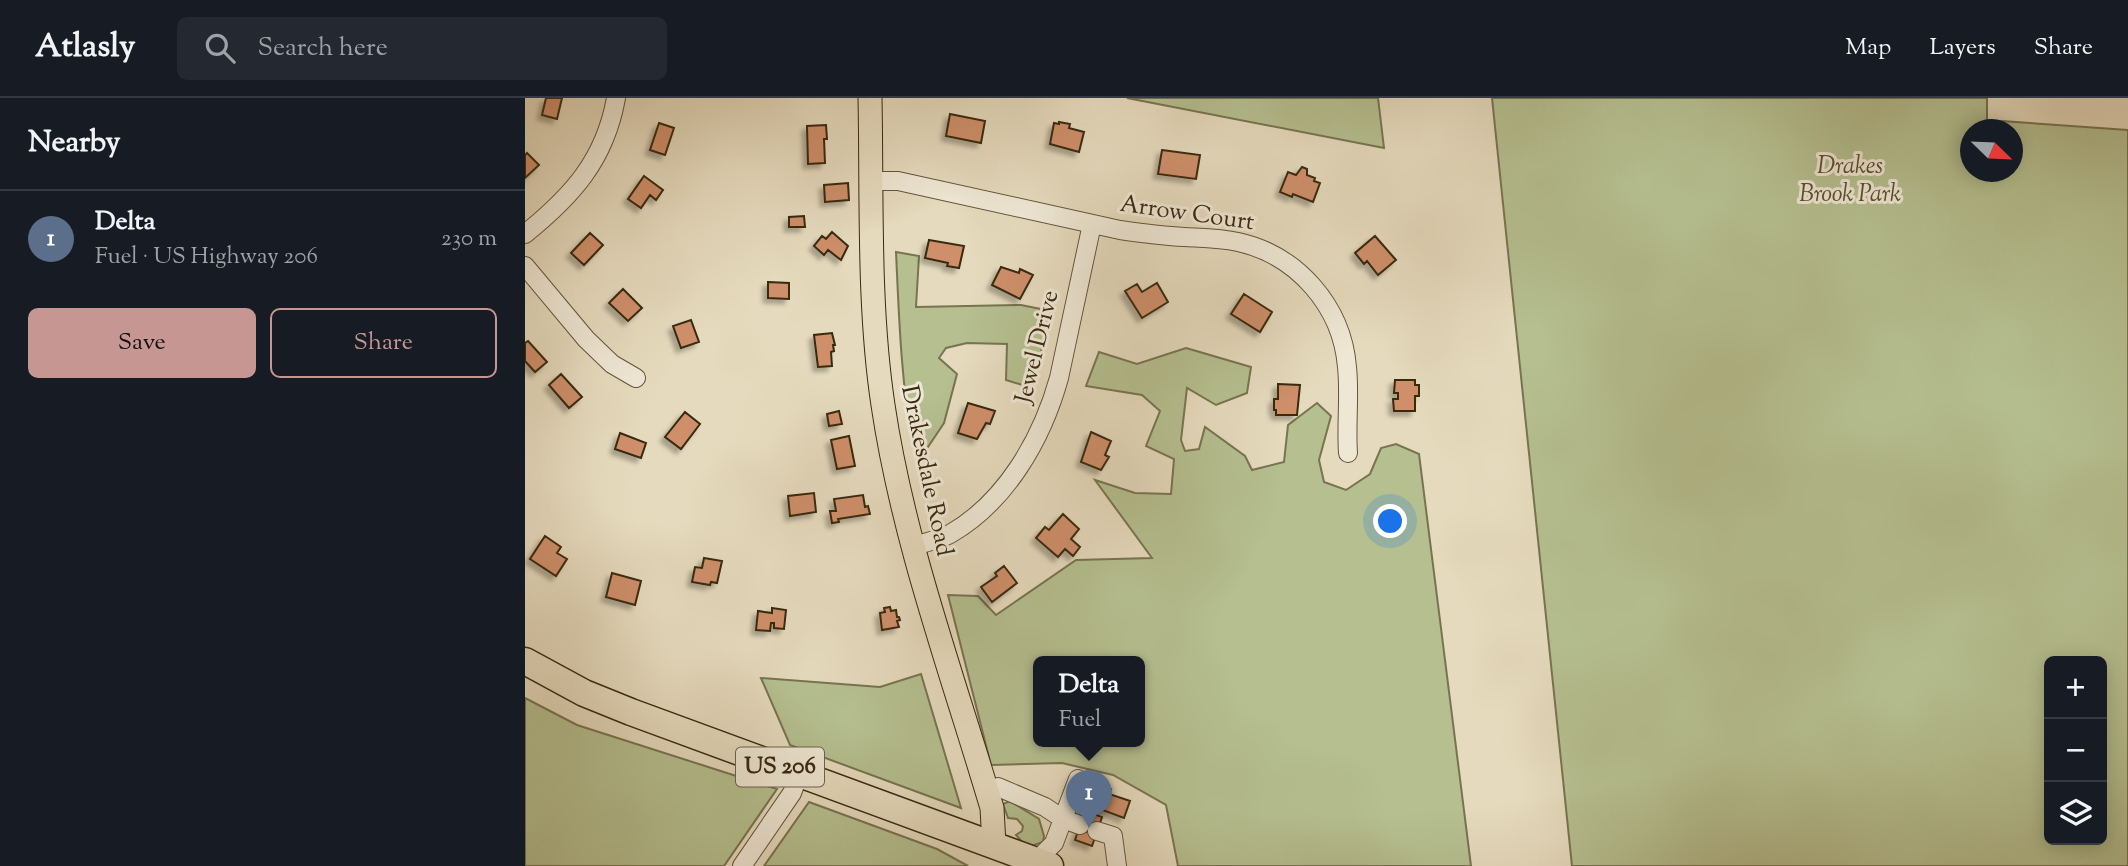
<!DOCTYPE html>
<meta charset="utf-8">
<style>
:root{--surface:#171b24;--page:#242831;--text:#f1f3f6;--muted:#9ea1a6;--line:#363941;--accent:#c59692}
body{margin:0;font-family:"Sorts Mill Goudy",serif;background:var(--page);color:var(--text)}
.controls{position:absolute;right:21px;bottom:21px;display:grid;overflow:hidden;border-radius:10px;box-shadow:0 4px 18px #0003}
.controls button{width:63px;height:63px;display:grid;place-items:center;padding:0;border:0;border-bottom:2px solid var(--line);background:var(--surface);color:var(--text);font:35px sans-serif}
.compass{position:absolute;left:1435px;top:21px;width:63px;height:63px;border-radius:50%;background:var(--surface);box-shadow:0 4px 18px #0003;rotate:113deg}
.you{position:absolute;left:866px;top:424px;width:24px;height:24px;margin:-18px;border:5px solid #fff;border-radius:50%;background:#1a73e8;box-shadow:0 0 0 10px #1a73e833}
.badge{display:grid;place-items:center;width:46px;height:46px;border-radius:50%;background:var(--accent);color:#fff;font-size:23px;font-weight:700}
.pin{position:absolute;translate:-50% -58px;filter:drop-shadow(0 2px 4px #0008)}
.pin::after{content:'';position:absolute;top:37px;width:24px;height:21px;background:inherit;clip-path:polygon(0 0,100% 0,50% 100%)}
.popup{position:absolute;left:508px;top:558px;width:112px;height:91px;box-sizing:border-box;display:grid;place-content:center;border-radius:10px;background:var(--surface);filter:drop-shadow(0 2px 5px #0005);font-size:23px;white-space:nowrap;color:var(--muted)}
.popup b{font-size:26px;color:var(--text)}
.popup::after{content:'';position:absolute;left:50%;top:100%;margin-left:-14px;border:14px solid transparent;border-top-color:var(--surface)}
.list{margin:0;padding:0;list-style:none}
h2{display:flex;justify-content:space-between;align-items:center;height:91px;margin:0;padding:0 28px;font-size:30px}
h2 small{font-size:23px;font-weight:400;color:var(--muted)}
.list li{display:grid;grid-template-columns:46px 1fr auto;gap:21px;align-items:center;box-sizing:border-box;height:98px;padding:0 28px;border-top:2px solid var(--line)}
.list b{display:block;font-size:26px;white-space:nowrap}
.list p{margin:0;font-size:23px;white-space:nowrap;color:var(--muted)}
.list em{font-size:23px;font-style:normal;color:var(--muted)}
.actions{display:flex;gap:14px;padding:21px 28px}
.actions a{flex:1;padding:16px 0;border:2px solid var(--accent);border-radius:10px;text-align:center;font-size:24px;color:var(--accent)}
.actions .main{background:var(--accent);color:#111}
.icon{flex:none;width:38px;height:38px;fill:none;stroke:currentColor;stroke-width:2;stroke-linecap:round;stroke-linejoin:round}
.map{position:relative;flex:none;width:1603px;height:768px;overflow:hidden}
header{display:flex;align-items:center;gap:42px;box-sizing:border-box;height:98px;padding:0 35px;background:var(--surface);border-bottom:2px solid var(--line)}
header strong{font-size:33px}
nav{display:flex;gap:38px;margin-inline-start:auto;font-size:24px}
.search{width:490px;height:63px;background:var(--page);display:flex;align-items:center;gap:18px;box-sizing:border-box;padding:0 24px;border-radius:10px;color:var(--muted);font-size:26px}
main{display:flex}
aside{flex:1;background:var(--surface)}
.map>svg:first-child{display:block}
.green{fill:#b5bf90;stroke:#777450;stroke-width:2;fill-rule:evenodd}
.building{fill:#ce8f6b;stroke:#392911;stroke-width:2;filter:url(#shadow)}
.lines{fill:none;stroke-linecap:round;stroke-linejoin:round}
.minor-casing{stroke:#64553c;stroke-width:20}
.major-casing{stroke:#392911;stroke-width:25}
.highway-casing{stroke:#392911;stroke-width:29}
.minor{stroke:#eee7d4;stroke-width:18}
.major{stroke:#e5dabd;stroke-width:23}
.highway{stroke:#e5dabd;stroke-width:26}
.labels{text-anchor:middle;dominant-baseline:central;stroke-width:6;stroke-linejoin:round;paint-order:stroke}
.shield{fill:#eee7d4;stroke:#6f624c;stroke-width:2}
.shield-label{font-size:23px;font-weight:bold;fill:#392911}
.park-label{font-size:24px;font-style:italic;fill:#584e31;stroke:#eee7d4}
.street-label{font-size:24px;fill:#392911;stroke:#eee7d4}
</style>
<header>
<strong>Atlasly</strong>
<div class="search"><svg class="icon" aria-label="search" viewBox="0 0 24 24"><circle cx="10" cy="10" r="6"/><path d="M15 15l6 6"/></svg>Search here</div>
<nav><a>Map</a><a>Layers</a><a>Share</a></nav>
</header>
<main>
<aside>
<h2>Nearby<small></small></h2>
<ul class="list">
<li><span class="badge" style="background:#5c6f8a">1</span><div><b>Delta</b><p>Fuel · US Highway 206</p></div><em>230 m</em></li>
</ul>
<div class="actions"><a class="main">Save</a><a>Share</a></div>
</aside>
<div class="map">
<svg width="1603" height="768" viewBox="0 0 1603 768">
<defs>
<filter id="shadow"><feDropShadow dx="-4.5" dy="4.5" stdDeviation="2" flood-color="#0004"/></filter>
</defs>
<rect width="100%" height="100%" fill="#e5dabd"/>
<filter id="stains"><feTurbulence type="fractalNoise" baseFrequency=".00286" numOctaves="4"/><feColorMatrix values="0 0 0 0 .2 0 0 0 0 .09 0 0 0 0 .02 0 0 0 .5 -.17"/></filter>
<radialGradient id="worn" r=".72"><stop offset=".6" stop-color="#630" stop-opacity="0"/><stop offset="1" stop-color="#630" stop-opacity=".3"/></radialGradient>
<path class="green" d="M602,0H853L859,50Z
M967,0H1462V22L1603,32V768H1047ZM1446,32H1488V74H1446ZM1524,563H1577V742H1524Z
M371,154L394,158L391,209L496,207L526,213L507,290L481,282L482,246L442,245L421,250L414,260L432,276L419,325L399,355L388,348C376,284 374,219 371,154Z
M661,250L726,269L722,295L691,307L662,290L656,342L660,353L674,351L680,329L720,358L727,372L759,364L763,327L792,305L806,318L794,362L799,384L821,392L845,376L856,350L871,346L894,356L946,768H653L641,707L588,677L537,665L466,667L423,497L453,498L471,517L551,462L627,460L570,382L610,395L646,396L649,361L621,348L635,313L617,297L561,288L574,254L612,266ZM513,564H615V644H513Z
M396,576L436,710L265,647L236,580L355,589Z
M0,600L52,627L252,691L199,768H0Z
M485,703L514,721L519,738L518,744L506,748L498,745L491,737L497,733L498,728L492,721L483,720L478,706Z
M284,704L412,751L443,768H239Z"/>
<path class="building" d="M21,0H37L32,21L17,17Z
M425,16L460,23L456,45L421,38Z
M534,24L545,26L544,30L559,34L554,54L525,46L529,25L534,26Z
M134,25L149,30L140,57L125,52Z
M301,27L302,41H299L300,65L283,66L282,28Z
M637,52L675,57L671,81L633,76Z
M2,55L14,67L0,80V57Z
M777,69L782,71V77L790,80L789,83L795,85L788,104L768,96L767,99L755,94L763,74L771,77Z
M119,78L138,92L131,102L125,97L116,110L103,101Z
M323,85L324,102L300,104L299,87Z
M279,118L280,129H264V119Z
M307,134L323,148L316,162L303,152L299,157L289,148L297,138L301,141Z
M65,135L78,147L59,167L46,155Z
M850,138L871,162L853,177L842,163L839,166L830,155Z
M404,142L439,148L434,170L422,168L423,165L400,160Z
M476,169L494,175L495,171L508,177L495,201L467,187Z
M243,184L264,185V201L243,200Z
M632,185L643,204L617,220L600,193L612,186L617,194Z
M98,191L117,210L103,223L84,205Z
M719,196L747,214L735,234L706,216Z
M166,222L174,244L156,250L148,228Z
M307,235L310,247H308L309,253L306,254L307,268L293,269L289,237Z
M3,243L22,264L10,274L0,263V245Z
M36,276L57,299L44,310L24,287Z
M870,282H890V287H894V298H890V313H869L868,301H873V295H869Z
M753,286L775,287L772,317H751V312H749V301H753Z
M443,305L470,313L465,326L461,325L452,341L433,335Z
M314,313L317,326L304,328L302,316Z
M160,314L175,326L156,351L140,339Z
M566,334L586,343L580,357L584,359L576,372L556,364Z
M95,335L121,345L116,360L90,351Z
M324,338L330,368L312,371L306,342Z
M289,395L291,414L265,418L263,398Z
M338,397L340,409L343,408L345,416L313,421L314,424L307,425L305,413H311L309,401Z
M538,416L554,431L546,441L555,449L548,458L540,451L533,459L511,440L520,429L524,432Z
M20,438L36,449L32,455L42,461L31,478L5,461Z
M179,460L197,463L192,485L186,484L185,487L167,484L170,469L177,470Z
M479,468L492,485L467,504L456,489L472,478L470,475Z
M87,475L116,483L110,507L81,499Z
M365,509L366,513L371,512L372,519H374L375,522L372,523L374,529L357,532L355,515L360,514L359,510Z
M247,510L261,512L259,531L249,530V525H246L245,533L231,532L233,513L247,515Z
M571,685L586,691L584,696L605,703L599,720L564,707Z
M560,713L577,719L567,748L550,742Z"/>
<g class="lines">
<defs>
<path id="minor" d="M346,83H373L595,132C616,135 637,138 659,139C677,140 695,140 713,144C772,157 817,208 822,269C825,297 821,326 823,355
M0,136C47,98 80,62 91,0
M0,168L61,241L87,266L111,280
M389,448C401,444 414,442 425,436C481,404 517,341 534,280L567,126
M461,693L473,689L520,709L538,721L555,727
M572,733L588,738L592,768
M515,764L520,754L529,745L553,681
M217,768L267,695L274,676"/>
<path id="major" d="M345,0C347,100 343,208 358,307C378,443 428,578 467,710L469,747"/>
<path id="highway" d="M0,563L59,595L106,614L525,768"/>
</defs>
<use href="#minor" class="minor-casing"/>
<use href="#major" class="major-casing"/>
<use href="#highway" class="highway-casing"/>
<use href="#minor" class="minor"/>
<use href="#major" class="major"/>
<use href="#highway" class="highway"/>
</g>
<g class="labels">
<rect class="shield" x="211" y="649.5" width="88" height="39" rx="5"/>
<g class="shield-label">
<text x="255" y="669">US 206</text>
</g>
<g class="park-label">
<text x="1325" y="69">Drakes<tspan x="1325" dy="28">Brook Park</tspan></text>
</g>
<g class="street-label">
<text transform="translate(662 116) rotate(8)">Arrow Court</text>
<text transform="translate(513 249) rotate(-76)">Jewel Drive</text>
<text transform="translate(401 373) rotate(78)">Drakesdale Road</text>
</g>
</g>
<rect width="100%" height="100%" filter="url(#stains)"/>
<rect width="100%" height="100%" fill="url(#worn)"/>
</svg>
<div class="controls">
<button>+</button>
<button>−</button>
<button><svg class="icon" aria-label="layers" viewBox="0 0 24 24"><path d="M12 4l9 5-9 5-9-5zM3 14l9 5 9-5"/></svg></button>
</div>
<svg class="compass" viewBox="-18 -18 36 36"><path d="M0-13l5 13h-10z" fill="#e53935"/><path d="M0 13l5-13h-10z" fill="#9ea1a6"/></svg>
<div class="you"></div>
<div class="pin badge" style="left:564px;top:730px;background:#5c6f8a">1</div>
<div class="popup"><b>Delta</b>Fuel</div>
</div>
</main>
